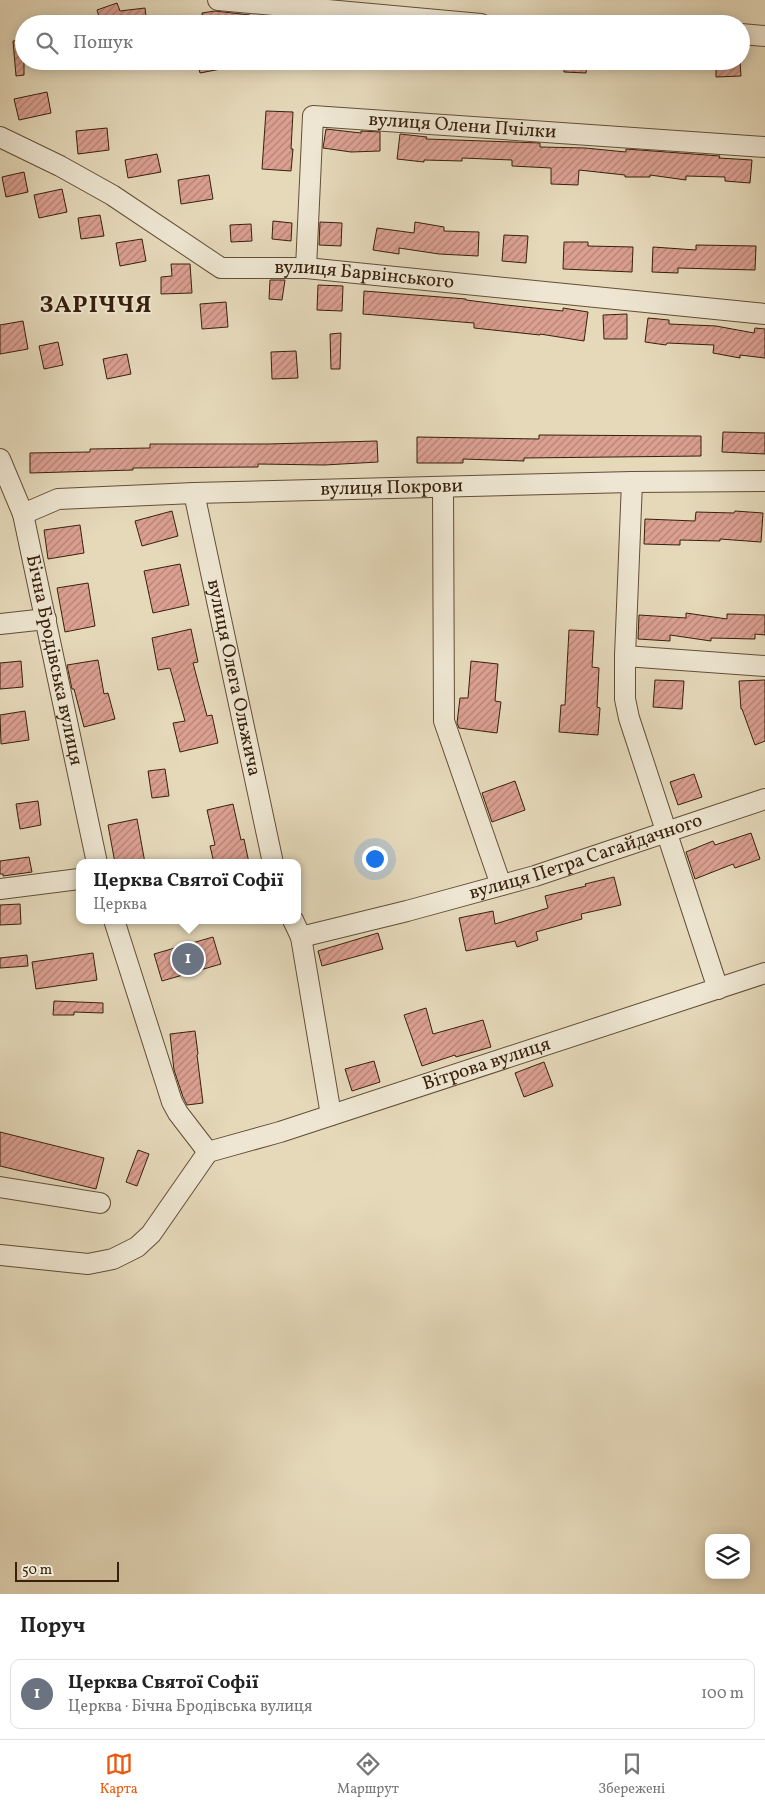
<!DOCTYPE html>
<html lang="uk">
<meta charset="utf-8">
<style>
:root{--surface:#fff;--page:#f6f6f6;--text:#222;--muted:#767676;--line:#e0e0e0;--accent:#ea580c}
body{margin:0;font-family:Vollkorn,serif;background:var(--page);color:var(--text)}
.controls{position:absolute;right:15px;bottom:15px;display:grid;overflow:hidden;border-radius:10px;box-shadow:0 2px 12px #0003}
.controls button{width:45px;height:45px;display:grid;place-items:center;padding:0;border:0;border-bottom:1px solid var(--line);background:var(--surface);color:var(--text);font:25px sans-serif}
.scale{position:absolute;left:15px;bottom:12px;width:104px;box-sizing:border-box;padding-left:5px;border:2px solid #38200b;border-top:0;font-size:14px;line-height:18px;white-space:nowrap;color:#38200b;-webkit-text-stroke:4px #eee6d2;paint-order:stroke}
.you{position:absolute;left:374px;top:858px;width:18px;height:18px;margin:-12px;border:4px solid #fff;border-radius:50%;background:#1a73e8;box-shadow:0 0 0 8px #1a73e833}
.badge{display:grid;place-items:center;width:32px;height:32px;border-radius:50%;background:var(--accent);color:#fff;font-size:16px;font-weight:700}
.pin{position:absolute;translate:-50% -50%;border:2px solid #fff;box-shadow:0 1px 5px #0006}
.popup{position:absolute;left:76px;top:859px;width:225px;height:65px;box-sizing:border-box;display:grid;place-content:center;border-radius:10px;background:var(--surface);filter:drop-shadow(0 1px 4px #0005);font-size:16px;white-space:nowrap;color:var(--muted)}
.popup b{font-size:19px;color:var(--text)}
.popup::after{content:'';position:absolute;left:50%;top:100%;margin-left:-10px;border:10px solid transparent;border-top-color:var(--surface)}
.list{margin:0;padding:0;list-style:none}
h2{display:flex;justify-content:space-between;align-items:center;height:65px;margin:0;padding:0 20px;font-size:21px}
h2 small{font-size:16px;font-weight:400;color:var(--muted)}
.list li{display:grid;grid-template-columns:32px 1fr auto;gap:15px;align-items:center;box-sizing:border-box;height:70px;margin:0 10px 10px;padding:0 10px;border:1px solid var(--line);border-radius:10px}
.list b{display:block;font-size:19px;white-space:nowrap}
.list p{margin:0;font-size:16px;white-space:nowrap;color:var(--muted)}
.list em{font-size:16px;font-style:normal;color:var(--muted)}
.icon{flex:none;width:28px;height:28px;fill:none;stroke:currentColor;stroke-width:2;stroke-linecap:round;stroke-linejoin:round}
.map{position:relative;flex:none;width:765px;height:1594px;overflow:hidden}
.search{position:absolute;background:var(--surface);box-shadow:0 2px 12px #0003;left:15px;right:15px;top:15px;height:55px;display:flex;align-items:center;gap:12px;box-sizing:border-box;padding:0 18px;border-radius:28px;color:var(--muted);font-size:19px}
.sheet{height:145px;background:var(--surface)}
nav{display:flex;justify-content:space-around;align-items:center;box-sizing:border-box;height:70px;border-top:1px solid var(--line);background:var(--surface);font-size:14px;color:var(--muted)}
nav a{display:grid;justify-items:center;gap:2px}
nav .on{color:var(--accent)}
.map>svg:first-child{display:block}
.building{fill:url(#building-hatch);stroke:#38200b}
.lines{fill:none;stroke-linecap:round;stroke-linejoin:round}
.minor-casing{stroke:#634e37;stroke-width:22}
.minor{stroke:#eee6d2;stroke-width:20}
.labels{text-anchor:middle;dominant-baseline:central;stroke-width:4;stroke-linejoin:round;paint-order:stroke}
.street-label{font-size:19px;fill:#38200b;stroke:#eee6d2}
.district-label{font-size:24px;font-weight:bold;letter-spacing:1px;fill:#38200b;stroke:#eee6d2}
</style>
<div class="map">
<svg width="765" height="1594" viewBox="0 0 765 1594">
<defs>
<pattern id="building-hatch" width="6" height="6" patternUnits="userSpaceOnUse" patternTransform="scale(1.25)"><rect width="6" height="6" fill="#dba091"/><path d="M-1 1l2-2M0 6l6-6M5 7l2-2" fill="none" stroke="#b38275"/></pattern>
</defs>
<rect width="100%" height="100%" fill="#e5d9ba"/>
<filter id="stains"><feTurbulence type="fractalNoise" baseFrequency=".004" numOctaves="4"/><feColorMatrix values="0 0 0 0 .2 0 0 0 0 .09 0 0 0 0 .02 0 0 0 .5 -.17"/></filter>
<radialGradient id="worn" r=".72"><stop offset=".6" stop-color="#630" stop-opacity="0"/><stop offset="1" stop-color="#630" stop-opacity=".3"/></radialGradient>
<path class="building" d="M117,3L120,11L145,8L147,24H101L97,10Z
M215,11L250,15L251,24H203L202,13Z
M24,40V75L16,76L13,41Z
M197,61H231V67L200,73Z
M564,61H587L586,73L564,72Z
M716,61H740L741,76L716,77Z
M47,92L51,113L19,120L14,99Z
M266,111L293,112L291,149H293L291,171L262,169Z
M107,128L109,150L78,154L76,131Z
M326,129L361,133V131L380,132V151L351,152L323,148Z
M400,134L427,137L426,139L513,142L540,143V147L585,148L626,152V149L720,156L719,158L752,160L750,183L725,181V177L686,176V180L650,175V177H625V175L579,170L578,185L551,184V168L512,166V160L462,158V161L424,160V162L397,159Z
M157,154L161,172L128,178L125,160Z
M24,172L28,192L6,197L2,177Z
M209,175L213,199L181,204L178,180Z
M62,189L67,212L39,218L34,195Z
M100,215L104,236L81,239L78,218Z
M273,221L292,223L291,241L272,239Z
M320,222L342,223L341,246L319,245Z
M415,222L444,227V231L479,232L478,256L439,254L399,248V254L373,250L377,228L414,233Z
M251,224L252,241L231,242L230,225Z
M504,235L528,236L526,263L502,261Z
M142,239L146,261L120,266L116,243Z
M564,242H588V246L633,247L632,272L563,269Z
M696,245L756,246L755,270L678,268V273L652,272L653,247L696,250Z
M171,264H190L192,293L161,294V277L172,276Z
M270,280H285L282,300L269,299Z
M318,285L343,286L342,311L317,310Z
M364,291L466,299V300L506,305L563,311V308L588,312L584,341L540,334V335L474,328V323L363,314Z
M226,302L228,327L202,329L200,304Z
M627,314V339H604L603,315Z
M648,318L669,320V324L716,326L754,333L755,328L765,329V358L740,355V358L713,353L714,345L667,343L666,345L645,342Z
M23,321L28,349L0,354V325Z
M341,333L340,369H331L330,334Z
M58,342L63,365L44,369L39,346Z
M296,351L298,378L272,379L271,352Z
M127,354L131,374L107,379L103,359Z
M723,432L765,433V454L722,452Z
M539,435L701,436V456L524,458V461L463,459V463H417V437L539,439Z
M377,441L378,462L324,465L258,464V467L133,468V470L30,473V453L90,452V449L150,448V444H268Z
M172,511L178,536L142,546L135,521Z
M735,511L763,513L761,542L720,539V541L680,540V545L644,544L645,519L695,521L696,512L734,513Z
M80,525L84,553L48,559L44,530Z
M180,564L189,605L153,613L144,571Z
M88,583L95,626L65,632L57,588Z
M686,613L727,619V614L765,615V635L755,634V639L711,638V641L670,635V641L638,639L639,615L686,618Z
M191,629L198,662L193,663L207,716L212,715L218,743L180,752L173,723L185,721L170,668L158,670L152,638Z
M569,630L594,631L592,667L599,668L597,707L600,708L598,735L559,732L561,705H565Z
M98,660L104,694L108,693L115,719L84,727L74,689H72L67,665Z
M21,661L23,687L0,689V663Z
M471,661L498,664L495,701L501,702L497,733L459,728L457,723L460,698H468Z
M655,680L684,681L682,709L653,707Z
M765,680V741L755,745L742,709H741L739,681Z
M25,711L29,740L1,744L0,715Z
M165,769L169,796L152,798L148,771Z
M694,774L702,797L678,805L670,782Z
M515,781L525,810L492,822L482,793Z
M38,801L41,825L20,829L16,804Z
M233,804L241,840L244,839L249,863H214L210,846L215,845L207,810Z
M137,819L145,863H115L108,825Z
M751,833L760,859L735,868L733,864L695,879L686,852L713,841L715,845Z
M29,857L32,872L3,876V874H0V861Z
M614,877L621,905L581,914L582,919L536,932L538,940L517,947L515,941L466,951L459,918L493,911L495,924L548,908L545,896L586,886L585,884Z
M20,904L21,924L0,925V905Z
M378,933L383,949L322,966L318,951Z
M213,937L221,964L162,981L154,954Z
M93,953L97,980L36,989L32,962Z
M27,955L28,966L0,968V958Z
M54,1001L103,1003V1013L74,1012V1015H53Z
M426,1008L433,1034L483,1020L491,1047L456,1057L455,1055L422,1066L404,1015Z
M195,1031L198,1054L197,1055L203,1103L187,1105L183,1097L174,1070L170,1034Z
M374,1061L380,1082L352,1091L345,1069Z
M544,1062L553,1086L524,1097L515,1073Z
M0,1132L104,1158L96,1189L0,1166Z
M138,1150L149,1154L137,1186L126,1182Z"/>
<g class="lines">
<defs>
<g id="minor">
<path d="M218,0L481,24"/>
<path d="M741,34L765,36"/>
<path id="s1" d="M0,137L60,166L112,195L221,268H306L765,314"/>
<path id="s2" d="M306,268L313,116L765,147"/>
<path id="s3" d="M0,459L23,514L97,863"/>
<path d="M632,482L625,656V699L629,718L718,989"/>
<path d="M443,487L444,721L501,885"/>
<path id="s4" d="M194,493L273,863"/>
<path id="s5" d="M23,514L58,499L194,493L632,482L765,481"/>
<path d="M0,624L46,619"/>
<path d="M625,656L765,666"/>
<path d="M0,889L79,879"/>
<path d="M114,920L172,1102L178,1113L208,1152"/>
<path d="M293,920L301,937L331,1115"/>
<path id="s6" d="M301,937L407,911L535,876L765,799"/>
<path id="s7" d="M208,1152L280,1132L765,973"/>
<path d="M0,1187L100,1203"/>
<path d="M0,1255L88,1264L113,1259L137,1247L151,1234L208,1152"/>
</g>
</defs>
<use href="#minor" class="minor-casing"/>
<use href="#minor" class="minor"/>
</g>
<g class="labels">
<g class="street-label">
<text stroke="none"><textPath href="#s2" startOffset="302">вулиця Олени Пчілки</textPath></text>
<text stroke="none"><textPath href="#s1" startOffset="401">вулиця Барвінського</textPath></text>
<text stroke="none"><textPath href="#s5" startOffset="372">вулиця Покрови</textPath></text>
<text stroke="none"><textPath href="#s3" startOffset="209">Бічна Бродівська вулиця</textPath></text>
<text stroke="none"><textPath href="#s4" startOffset="189">вулиця Олега Ольжича</textPath></text>
<text stroke="none"><textPath href="#s6" startOffset="296">вулиця Петра Сагайдачного</textPath></text>
<text stroke="none"><textPath href="#s7" startOffset="292">Вітрова вулиця</textPath></text>
</g>
<g class="district-label">
<text x="96" y="306">ЗАРІЧЧЯ</text>
</g>
</g>
<rect width="100%" height="100%" filter="url(#stains)"/>
<rect width="100%" height="100%" fill="url(#worn)"/>
</svg>
<div class="controls">
<button><svg class="icon" aria-label="layers" viewBox="0 0 24 24"><path d="M12 4l9 5-9 5-9-5zM3 14l9 5 9-5"/></svg></button>
</div>
<div class="scale">50 m</div>
<div class="you"></div>
<div class="pin badge" style="left:188px;top:959px;background:#6b7280">1</div>
<div class="popup"><b>Церква Святої Софії</b>Церква</div>
<div class="search"><svg class="icon" aria-label="search" viewBox="0 0 24 24"><circle cx="10" cy="10" r="6"/><path d="M15 15l6 6"/></svg>Пошук</div>
</div>
<section class="sheet">
<h2>Поруч<small></small></h2>
<ul class="list">
<li><span class="badge" style="background:#6b7280">1</span><div><b>Церква Святої Софії</b><p>Церква · Бічна Бродівська вулиця</p></div><em>100 m</em></li>
</ul>
</section>
<nav>
<a class="on"><svg class="icon" aria-label="map" viewBox="0 0 24 24"><path d="M3 6l6-2 6 2 6-2v14l-6 2-6-2-6 2zM9 4v14M15 6v14"/></svg>Карта</a>
<a><svg class="icon" aria-label="directions" viewBox="0 0 24 24"><path d="M12 3l9 9-9 9-9-9zM9 14v-3h6M13 9l2 2-2 2"/></svg>Маршрут</a>
<a><svg class="icon" aria-label="saved" viewBox="0 0 24 24"><path d="M7 4h10v16l-5-4-5 4z"/></svg>Збережені</a>
</nav>
